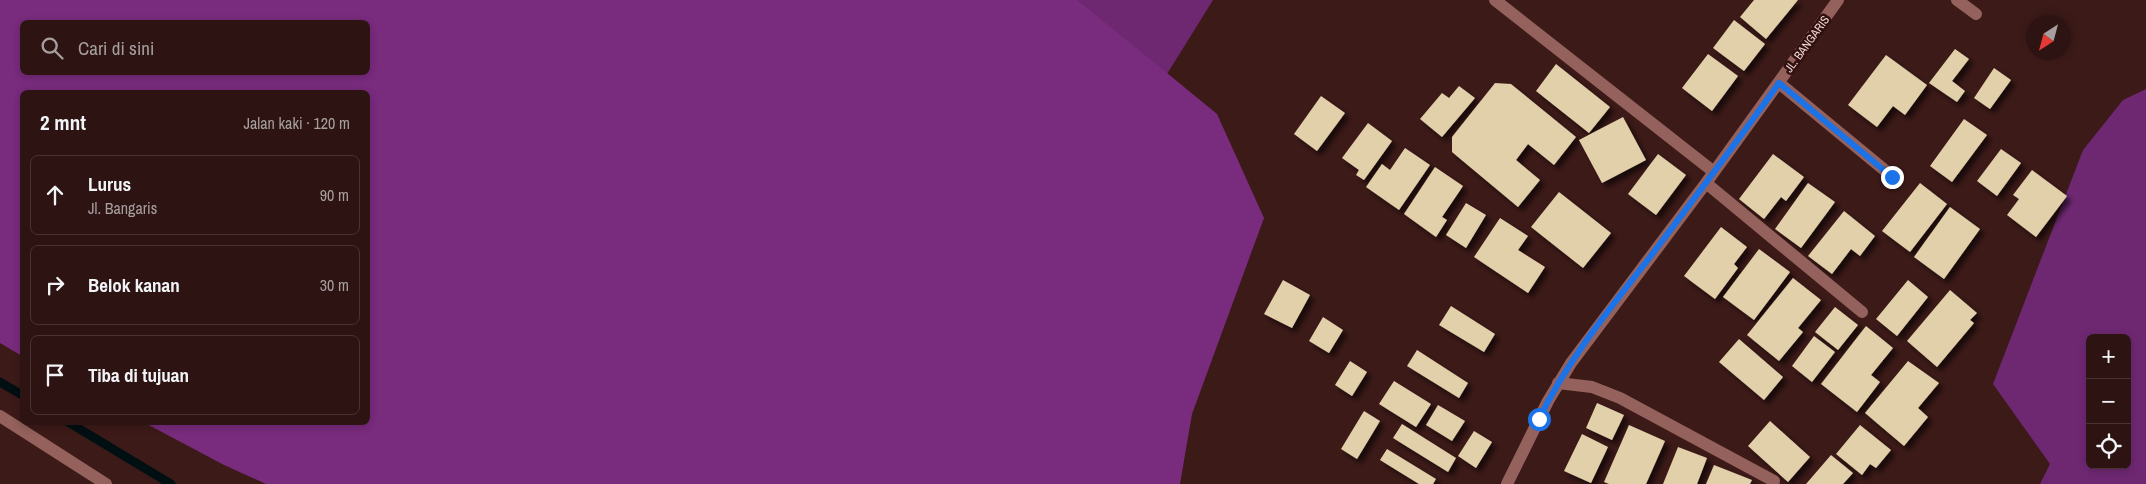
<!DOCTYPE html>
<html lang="id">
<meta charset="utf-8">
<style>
:root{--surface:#2d1412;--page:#351d1b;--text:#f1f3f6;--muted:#a79e9f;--line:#483332}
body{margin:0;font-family:"Archivo Narrow",sans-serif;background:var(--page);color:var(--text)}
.controls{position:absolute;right:15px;bottom:15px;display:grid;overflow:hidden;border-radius:8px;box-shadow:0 2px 8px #0003}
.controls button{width:45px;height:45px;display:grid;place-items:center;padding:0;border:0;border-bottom:1px solid var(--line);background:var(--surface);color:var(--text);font:25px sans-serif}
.compass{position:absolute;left:2026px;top:15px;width:45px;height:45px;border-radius:50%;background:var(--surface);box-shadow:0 2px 8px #0003;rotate:216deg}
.stop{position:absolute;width:15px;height:15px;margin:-11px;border:4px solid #1a73e8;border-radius:50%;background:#fff}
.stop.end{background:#1a73e8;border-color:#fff;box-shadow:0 1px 5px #0008}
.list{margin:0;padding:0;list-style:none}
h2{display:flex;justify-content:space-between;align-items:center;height:65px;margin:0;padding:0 20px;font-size:21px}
h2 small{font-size:16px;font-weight:400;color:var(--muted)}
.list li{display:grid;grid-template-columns:32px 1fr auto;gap:15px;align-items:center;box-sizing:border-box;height:80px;margin:0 10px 10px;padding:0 10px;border:1px solid var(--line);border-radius:8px}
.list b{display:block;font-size:19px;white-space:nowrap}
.list p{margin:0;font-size:16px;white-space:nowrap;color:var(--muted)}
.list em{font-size:16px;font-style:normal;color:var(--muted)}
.icon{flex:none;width:28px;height:28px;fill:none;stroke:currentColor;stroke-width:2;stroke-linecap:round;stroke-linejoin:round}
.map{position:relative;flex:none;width:2146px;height:484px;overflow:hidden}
.search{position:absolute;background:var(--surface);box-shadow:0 2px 8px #0003;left:20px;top:20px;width:350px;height:55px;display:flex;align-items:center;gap:12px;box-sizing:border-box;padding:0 18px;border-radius:8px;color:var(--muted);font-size:19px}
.panel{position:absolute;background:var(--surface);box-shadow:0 2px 8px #0003;left:20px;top:90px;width:350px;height:335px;border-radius:8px}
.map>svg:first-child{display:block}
.green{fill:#6e2872;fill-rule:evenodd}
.forest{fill:#792b7d;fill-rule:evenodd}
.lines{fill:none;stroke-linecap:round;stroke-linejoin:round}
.stream{stroke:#000f12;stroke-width:9}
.building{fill:#e2d0ab;filter:url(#shadow)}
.minor{stroke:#94615c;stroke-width:12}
.route{stroke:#1a73e8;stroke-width:6}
.labels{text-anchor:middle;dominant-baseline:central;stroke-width:5;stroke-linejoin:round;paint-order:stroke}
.street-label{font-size:12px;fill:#ecd5d2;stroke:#31100f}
</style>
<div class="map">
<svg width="2146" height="484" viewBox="0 0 2146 484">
<defs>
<filter id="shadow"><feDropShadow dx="4.5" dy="4.5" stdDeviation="2.5" flood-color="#0009"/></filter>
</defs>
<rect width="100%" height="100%" fill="#3c1a18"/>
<path class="green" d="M1078,0H1213L1167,74Z
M2146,89V484H2040L2050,464L1993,384L2083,150L2123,100ZM2090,338H2127V465H2090Z"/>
<path class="forest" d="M0,0H1078L1217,114L1264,218L1192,414L1180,484H266L224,465L145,423L368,422V92H22V356L0,343ZM22,22H368V72H22Z"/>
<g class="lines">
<path class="stream" d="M0,382L22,395
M68,422L171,484"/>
</g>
<path class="building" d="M1754,0H1798L1766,39L1740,17Z
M1734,20L1765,44L1744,71L1713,48Z
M1955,49L1969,59L1952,81L1965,91L1957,102L1929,83Z
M1708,54L1738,76L1712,111L1682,88Z
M1886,55L1927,85L1905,115L1893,106L1877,127L1848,105Z
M1556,64L1610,107L1589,133L1536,91Z
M1994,68L2011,80L1990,109L1974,98Z
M1495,83L1511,84L1576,137L1554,165L1528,144L1516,160L1540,180L1518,207L1452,152V137Z
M1459,86L1475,98L1442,137L1420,119L1442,93L1449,98Z
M1321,96L1345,113L1317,151L1294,134Z
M1623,117L1646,160L1602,183L1579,140Z
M1964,119L1987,135L1952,182L1930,166Z
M1368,123L1392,141L1364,180L1356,175L1359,170L1342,158Z
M1405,148L1430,165L1399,210L1366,187L1382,164L1390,170Z
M2001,149L2021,163L1997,196L1977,181Z
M1658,154L1686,175L1656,215L1628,194Z
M1773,154L1804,177L1786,201L1781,197L1764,219L1739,199Z
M1435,167L1463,186L1442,217L1447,220L1436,237L1404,214Z
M2032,170L2067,196L2036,237L2007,215L2019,199L2013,195Z
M1808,183L1835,202L1801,248L1775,229Z
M1920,183L1947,204L1910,252L1882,231Z
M1559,192L1611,233L1583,268L1531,227Z
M1466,203L1486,215L1466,248L1446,235Z
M1950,207L1980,229L1944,279L1914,257Z
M1844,211L1875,236L1860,256L1851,249L1832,274L1808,256Z
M1500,218L1528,236L1518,250L1545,267L1528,293L1474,257Z
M1721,227L1747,247L1734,264L1738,268L1715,299L1684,276Z
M1759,249L1790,272L1754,320L1723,297Z
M1793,278L1821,300L1798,328L1803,332L1779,361L1747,335Z
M1283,280L1310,295L1292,328L1264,314Z
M1908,280L1928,297L1897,336L1876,319Z
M1950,290L1977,313L1970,320L1974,323L1937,367L1907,341Z
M1451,306L1495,334L1484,352L1439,325Z
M1835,307L1858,325L1838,350L1815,332Z
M1323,317L1343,330L1329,353L1309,341Z
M1866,326L1893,348L1871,375L1880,382L1857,412L1821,384Z
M1814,336L1835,352L1812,382L1792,366Z
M1739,339L1783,377L1764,400L1719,362Z
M1417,350L1468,383L1459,398L1407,366Z
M1350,361L1367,372L1352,396L1335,385Z
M1908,361L1939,383L1918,408L1928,417L1904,446L1865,413Z
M1394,381L1431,404L1416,427L1379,404Z
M1597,403L1624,415L1612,440L1586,428Z
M1438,405L1465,421L1452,441L1426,425Z
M1364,411L1380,421L1357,459L1341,449Z
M1770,421L1810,457L1788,482L1748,446Z
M1402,424L1456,458L1448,472L1393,438Z
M1629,425L1665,441L1646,484H1609L1604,482Z
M1860,425L1891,450L1876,468L1870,464L1862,475L1836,454Z
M1474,431L1492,442L1476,468L1458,456Z
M1582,434L1608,447L1591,483L1564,471Z
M1678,447L1707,458L1697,484H1663Z
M1387,449L1436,479L1433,484H1419L1380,460Z
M1831,455L1853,473L1843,484H1806Z
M1714,465L1752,480L1750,484H1706Z"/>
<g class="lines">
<path class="minor" d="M1495,0L1714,172
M1957,0L1976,14
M1779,83L1893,177
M1706,183L1862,312
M1558,383L1592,387L1620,398L1774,481
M0,416L106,484
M1507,484L1548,401L1571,363L1706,183L1838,0"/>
</g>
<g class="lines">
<path class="route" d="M1539,419C1568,359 1610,309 1650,257C1694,199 1737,142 1779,83L1892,177"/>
</g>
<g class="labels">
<g class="street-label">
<text transform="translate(1807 44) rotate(-54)">JL. BANGARIS</text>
</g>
</g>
</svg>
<div class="controls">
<button>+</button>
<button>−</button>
<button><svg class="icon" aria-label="locate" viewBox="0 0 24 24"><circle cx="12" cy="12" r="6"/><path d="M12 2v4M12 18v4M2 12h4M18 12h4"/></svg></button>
</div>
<svg class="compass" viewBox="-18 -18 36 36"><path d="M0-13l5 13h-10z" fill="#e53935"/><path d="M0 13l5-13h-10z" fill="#a79e9f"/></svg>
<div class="stop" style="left:1539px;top:419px"></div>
<div class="stop end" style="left:1892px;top:177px"></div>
<div class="search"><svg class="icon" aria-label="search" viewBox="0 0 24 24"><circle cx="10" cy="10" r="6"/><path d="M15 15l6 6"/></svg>Cari di sini</div>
<section class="panel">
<h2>2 mnt<small>Jalan kaki · 120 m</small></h2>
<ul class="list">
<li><svg class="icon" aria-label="ahead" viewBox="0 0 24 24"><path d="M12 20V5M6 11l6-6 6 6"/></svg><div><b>Lurus</b><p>Jl. Bangaris</p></div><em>90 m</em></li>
<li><svg class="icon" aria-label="right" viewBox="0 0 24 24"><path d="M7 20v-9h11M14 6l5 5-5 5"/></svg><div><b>Belok kanan</b></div><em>30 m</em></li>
<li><svg class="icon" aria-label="arrive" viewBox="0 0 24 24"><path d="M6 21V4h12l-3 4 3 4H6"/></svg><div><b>Tiba di tujuan</b></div></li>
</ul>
</section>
</div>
